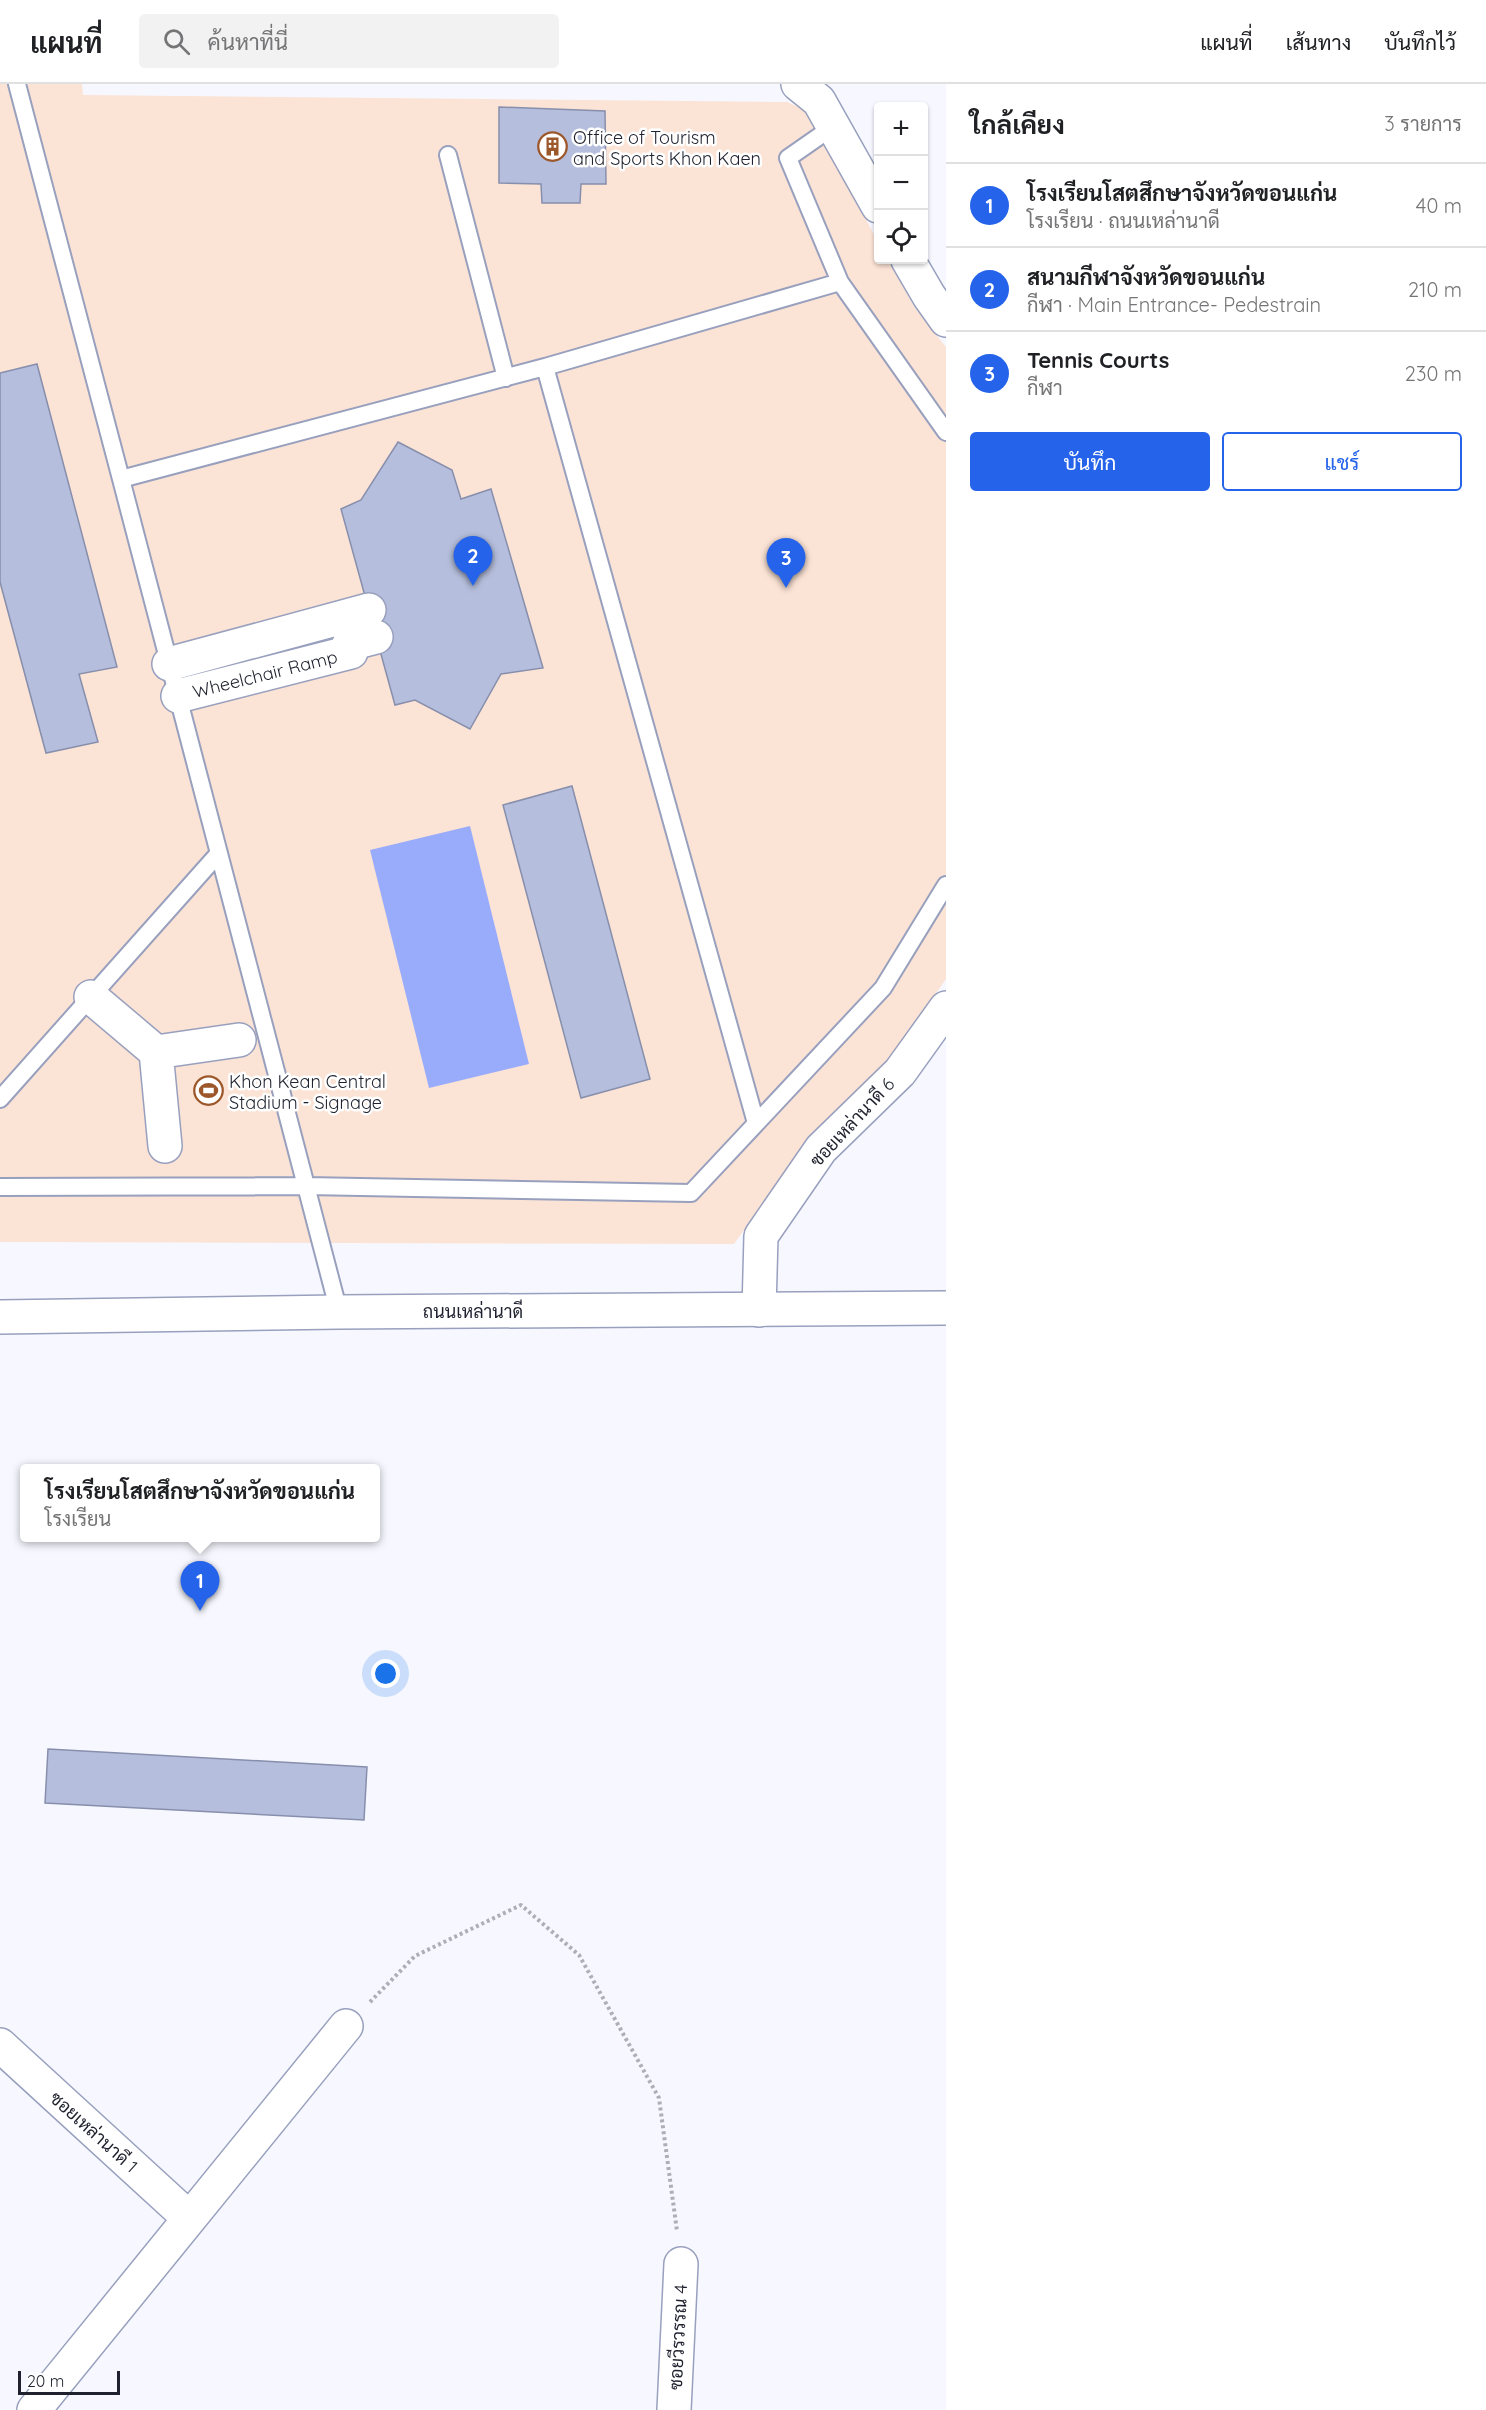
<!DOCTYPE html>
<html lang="th">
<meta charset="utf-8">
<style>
:root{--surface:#fff;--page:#f2f2f2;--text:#202124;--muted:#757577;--line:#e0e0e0;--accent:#2563eb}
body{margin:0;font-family:Quicksand,Sarabun,sans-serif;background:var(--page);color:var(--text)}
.controls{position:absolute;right:18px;top:18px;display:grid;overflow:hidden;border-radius:6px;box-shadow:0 2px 4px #0004}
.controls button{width:54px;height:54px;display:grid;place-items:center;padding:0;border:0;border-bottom:2px solid var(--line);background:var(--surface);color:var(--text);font:30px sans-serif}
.scale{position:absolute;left:18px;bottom:15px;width:102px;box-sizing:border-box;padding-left:6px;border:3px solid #1f222e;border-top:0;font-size:16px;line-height:21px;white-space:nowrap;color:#1f222e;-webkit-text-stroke:4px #fff;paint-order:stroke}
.you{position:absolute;left:386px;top:1590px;width:21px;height:21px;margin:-15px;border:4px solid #fff;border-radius:50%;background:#1a73e8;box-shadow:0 0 0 9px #1a73e833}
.badge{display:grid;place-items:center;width:39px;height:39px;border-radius:50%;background:var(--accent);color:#fff;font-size:20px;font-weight:700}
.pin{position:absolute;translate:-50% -50px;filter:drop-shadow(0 2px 3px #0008)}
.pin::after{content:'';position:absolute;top:32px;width:21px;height:18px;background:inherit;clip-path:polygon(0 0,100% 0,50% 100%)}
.popup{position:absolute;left:20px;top:1380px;width:360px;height:78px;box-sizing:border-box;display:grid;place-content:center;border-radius:6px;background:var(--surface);filter:drop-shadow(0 2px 4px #0005);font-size:20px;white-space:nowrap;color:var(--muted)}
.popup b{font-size:22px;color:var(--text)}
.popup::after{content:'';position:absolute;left:50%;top:100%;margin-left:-12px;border:12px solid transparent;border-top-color:var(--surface)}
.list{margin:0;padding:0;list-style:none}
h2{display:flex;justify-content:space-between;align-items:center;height:78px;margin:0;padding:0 24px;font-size:26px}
h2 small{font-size:20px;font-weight:400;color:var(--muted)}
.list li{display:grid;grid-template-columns:39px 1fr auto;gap:18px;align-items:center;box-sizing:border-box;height:84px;padding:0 24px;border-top:2px solid var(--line)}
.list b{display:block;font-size:22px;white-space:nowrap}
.list p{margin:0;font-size:20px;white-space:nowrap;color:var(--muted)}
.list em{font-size:20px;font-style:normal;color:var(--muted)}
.actions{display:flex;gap:12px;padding:18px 24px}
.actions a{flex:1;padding:14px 0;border:2px solid var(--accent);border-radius:6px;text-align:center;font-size:21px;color:var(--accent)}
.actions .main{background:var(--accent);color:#fff}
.icon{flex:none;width:33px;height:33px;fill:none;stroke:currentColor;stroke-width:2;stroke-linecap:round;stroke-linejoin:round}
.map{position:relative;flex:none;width:946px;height:2326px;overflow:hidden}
header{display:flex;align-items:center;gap:36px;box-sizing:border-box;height:84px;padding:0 30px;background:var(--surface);border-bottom:2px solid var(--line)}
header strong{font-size:28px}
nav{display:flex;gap:33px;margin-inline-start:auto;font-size:21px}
.search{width:420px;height:54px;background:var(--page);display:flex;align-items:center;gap:15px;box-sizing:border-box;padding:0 21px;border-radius:6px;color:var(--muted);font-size:22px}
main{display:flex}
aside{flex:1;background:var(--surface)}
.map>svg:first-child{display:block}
.green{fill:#fbe3d5}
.water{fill:#99acfc}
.building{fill:#b5bedc;stroke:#878fac;stroke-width:1.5}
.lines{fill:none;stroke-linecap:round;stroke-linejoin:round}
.lane-casing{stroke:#98a0be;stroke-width:20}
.street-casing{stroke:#98a0be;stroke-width:36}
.secondary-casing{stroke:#98a0be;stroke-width:36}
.path{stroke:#adafb8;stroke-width:4;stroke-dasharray:3 3;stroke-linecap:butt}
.lane{stroke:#fff;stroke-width:16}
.street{stroke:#fff;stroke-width:33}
.secondary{stroke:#fff;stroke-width:33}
.labels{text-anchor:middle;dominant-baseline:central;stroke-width:5;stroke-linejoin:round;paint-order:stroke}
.poi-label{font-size:18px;fill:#1f222e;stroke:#fff;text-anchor:start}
.street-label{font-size:18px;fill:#1f222e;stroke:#fff}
</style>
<header>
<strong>แผนที่</strong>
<div class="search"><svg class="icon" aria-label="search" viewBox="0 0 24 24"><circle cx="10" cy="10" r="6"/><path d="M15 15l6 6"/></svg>ค้นหาที่นี่</div>
<nav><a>แผนที่</a><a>เส้นทาง</a><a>บันทึกไว้</a></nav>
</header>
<main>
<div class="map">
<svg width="946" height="2326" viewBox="0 0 946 2326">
<rect width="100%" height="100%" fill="#f7f8ff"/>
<path class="green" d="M0,0H82L83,11L787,18L808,27L878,158V176H888L915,224L946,263V895L889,976L810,1054L734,1160L0,1158Z"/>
<path class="water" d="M470,742L529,980L429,1004L370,766Z"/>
<path class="building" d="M499,23L605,27L606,100H581L580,119H542L541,100L499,99Z
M37,280L117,583L79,590L98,658L46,669L0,498V289Z
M398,358L452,386L461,415L491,405L543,584L501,590L470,645L415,616L395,621L341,425L361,416Z
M572,702L650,995L581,1014L503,721Z
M48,1665L367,1683L364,1736L45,1719Z"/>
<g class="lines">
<defs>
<path id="lane" d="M17,0L121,395L545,283L840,198L946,348
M834,42L788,74L840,198
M448,71L506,294
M545,283L756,1039
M121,395L339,1228
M0,1015L219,769
M0,1103L306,1102L691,1109L883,904L946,801"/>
<path id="street" d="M798,0L819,17L878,122
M908,176L929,212L946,236
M169,580L369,526
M178,612L351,568L349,560L376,553
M91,913L156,968L165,1062
M156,968L239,956
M759,1226L761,1152L821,1065L900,988L946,924
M0,1961L189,2134
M34,2326L346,1942
M674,2326L681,2180"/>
<path id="secondary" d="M0,1233L339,1228L946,1224"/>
</defs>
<use href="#lane" class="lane-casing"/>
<use href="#street" class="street-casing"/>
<use href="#secondary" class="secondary-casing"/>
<path class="path" d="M370,1918L415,1872L521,1821L579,1871L659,2014L677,2147"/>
<use href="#lane" class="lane"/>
<use href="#street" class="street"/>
<use href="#secondary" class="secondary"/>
</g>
<defs>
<symbol id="building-ring" viewBox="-11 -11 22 22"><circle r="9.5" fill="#fff" stroke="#9c572b" stroke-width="1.5"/><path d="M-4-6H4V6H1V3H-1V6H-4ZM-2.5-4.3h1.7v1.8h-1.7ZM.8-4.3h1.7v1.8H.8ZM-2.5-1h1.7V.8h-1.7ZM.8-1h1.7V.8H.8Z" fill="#9c572b"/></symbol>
<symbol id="stadium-ring" viewBox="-11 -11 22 22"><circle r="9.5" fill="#fff" stroke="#9c572b" stroke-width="1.5"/><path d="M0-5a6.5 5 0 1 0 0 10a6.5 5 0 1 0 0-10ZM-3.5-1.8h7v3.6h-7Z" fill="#9c572b"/></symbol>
</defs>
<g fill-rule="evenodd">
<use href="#building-ring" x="536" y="46" width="33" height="33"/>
<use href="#stadium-ring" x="192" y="990" width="33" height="33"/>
</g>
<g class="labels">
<g class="poi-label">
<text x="573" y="53">Office of Tourism<tspan x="573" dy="21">and Sports Khon Kaen</tspan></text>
<text x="229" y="997">Khon Kean Central<tspan x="229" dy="21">Stadium - Signage</tspan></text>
</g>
<g class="street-label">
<text transform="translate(265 590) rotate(-14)">Wheelchair Ramp</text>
<text transform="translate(852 1038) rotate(-47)">ซอยเหล่านาดี 6</text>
<text x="473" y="1227">ถนนเหล่านาดี</text>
<text transform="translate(94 2048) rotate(42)">ซอยเหล่านาดี 1</text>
<text transform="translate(678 2253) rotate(-87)">ซอยวีรวรรณ 4</text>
</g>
</g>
</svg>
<div class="controls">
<button>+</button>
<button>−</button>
<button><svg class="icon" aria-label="locate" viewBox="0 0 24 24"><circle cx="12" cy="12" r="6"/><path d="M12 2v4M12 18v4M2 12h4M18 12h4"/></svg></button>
</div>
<div class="scale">20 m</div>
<div class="you"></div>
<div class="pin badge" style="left:200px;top:1527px">1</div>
<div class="popup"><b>โรงเรียนโสตสึกษาจังหวัดขอนแก่น</b>โรงเรียน</div>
<div class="pin badge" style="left:473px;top:502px">2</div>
<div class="pin badge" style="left:786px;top:504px">3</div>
</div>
<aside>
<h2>ใกล้เคียง<small>3 รายการ</small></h2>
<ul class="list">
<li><span class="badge">1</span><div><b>โรงเรียนโสตสึกษาจังหวัดขอนแก่น</b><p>โรงเรียน · ถนนเหล่านาดี</p></div><em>40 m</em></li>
<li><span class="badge">2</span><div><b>สนามกีฬาจังหวัดขอนแก่น</b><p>กีฬา · Main Entrance- Pedestrain</p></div><em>210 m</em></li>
<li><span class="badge">3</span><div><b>Tennis Courts</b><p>กีฬา</p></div><em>230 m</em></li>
</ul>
<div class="actions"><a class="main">บันทึก</a><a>แชร์</a></div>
</aside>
</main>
